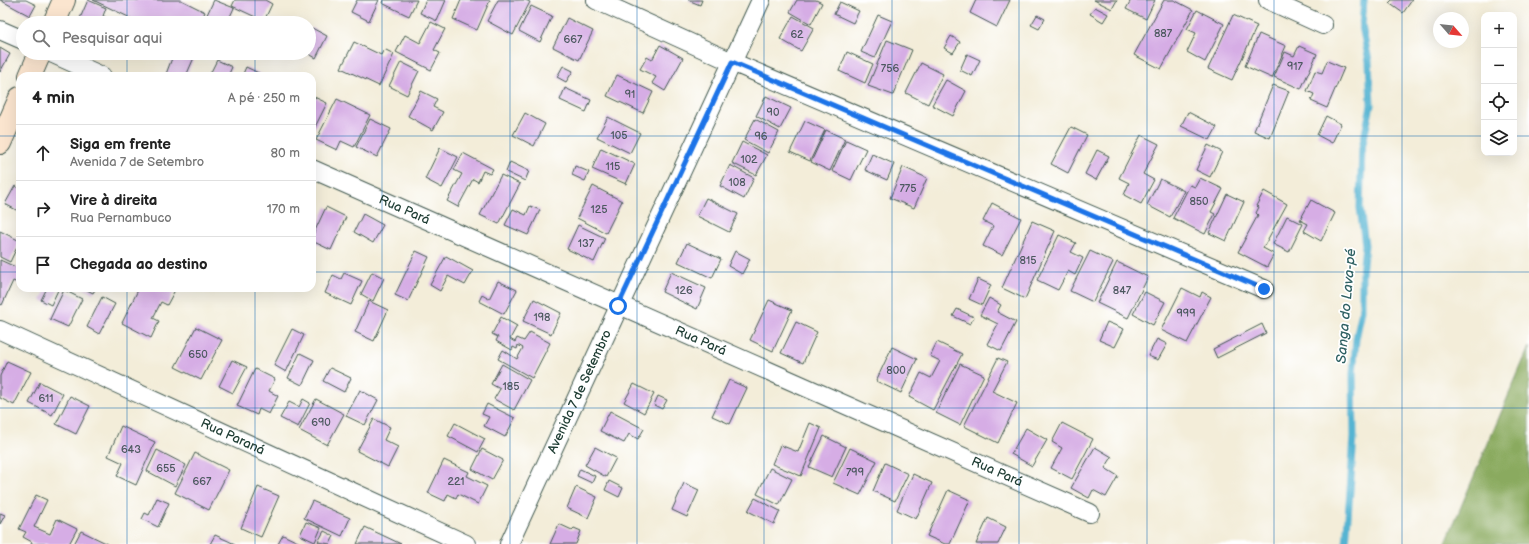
<!DOCTYPE html>
<html lang="pt">
<meta charset="utf-8">
<style>
:root{--surface:#fff;--page:#f2f2f2;--text:#222;--muted:#767676;--line:#e0e0e0}
body{margin:0;font-family:"Balsamiq Sans",sans-serif;background:var(--page);color:var(--text)}
.controls{position:absolute;right:12px;top:12px;display:grid;overflow:hidden;border-radius:8px;box-shadow:0 4px 16px #0002}
.controls button{width:36px;height:36px;display:grid;place-items:center;padding:0;border:0;border-bottom:1px solid var(--line);background:var(--surface);color:var(--text);font:20px sans-serif}
.compass{position:absolute;left:1433px;top:12px;width:36px;height:36px;border-radius:50%;background:var(--surface);box-shadow:0 4px 16px #0002;rotate:118deg}
.stop{position:absolute;width:12px;height:12px;margin:-9px;border:3px solid #1a73e8;border-radius:50%;background:#fff}
.stop.end{background:#1a73e8;border-color:#fff;box-shadow:0 1px 4px #0008}
.list{margin:0;padding:0;list-style:none}
h2{display:flex;justify-content:space-between;align-items:center;height:52px;margin:0;padding:0 16px;font-size:17px}
h2 small{font-size:13px;font-weight:400;color:var(--muted)}
.list li{display:grid;grid-template-columns:26px 1fr auto;gap:12px;align-items:center;box-sizing:border-box;height:56px;padding:0 16px;border-top:1px solid var(--line)}
.list b{display:block;font-size:15px;white-space:nowrap}
.list p{margin:0;font-size:13px;white-space:nowrap;color:var(--muted)}
.list em{font-size:13px;font-style:normal;color:var(--muted)}
.icon{flex:none;width:22px;height:22px;fill:none;stroke:currentColor;stroke-width:2;stroke-linecap:round;stroke-linejoin:round}
.map{position:relative;flex:none;width:1529px;height:544px;overflow:hidden}
.search{position:absolute;background:var(--surface);box-shadow:0 4px 16px #0002;left:16px;top:16px;width:300px;height:44px;display:flex;align-items:center;gap:10px;box-sizing:border-box;padding:0 14px;border-radius:22px;color:var(--muted);font-size:15px}
.panel{position:absolute;background:var(--surface);box-shadow:0 4px 16px #0002;left:16px;top:72px;width:300px;height:220px;border-radius:12px}
.map>svg:first-child{display:block}
.forest{fill:#8aaa5e;stroke:#547449}
.lines{fill:none;stroke-linecap:round;stroke-linejoin:round}
.stream{stroke:#54b4d2;stroke-width:7}
.building{fill:#d6ade5}
.street-casing{stroke:#3f574d;stroke-width:20}
.secondary-casing{stroke:#3f574d;stroke-width:24}
.street{stroke:#fff;stroke-width:18}
.secondary{stroke:#fbe5cf;stroke-width:22}
.route{stroke:#1a73e8;stroke-width:5}
.grid{fill:none;stroke:#1f6fb2;stroke-width:1;stroke-opacity:0.55}
.labels{text-anchor:middle;dominant-baseline:central;stroke-width:3.5;stroke-linejoin:round;paint-order:stroke}
.number-label{font-size:11px;fill:#4d5960}
.street-label{font-size:13px;fill:#1f3d34;stroke:#fff}
.water-label{font-size:14px;font-style:italic;fill:#2f6163;stroke:#fff}
</style>
<div class="map">
<svg width="1529" height="544" viewBox="0 0 1529 544">
<rect width="100%" height="100%" fill="#fff"/>
<filter id="ink" filterUnits="userSpaceOnUse"><feTurbulence type="fractalNoise" baseFrequency=".025" numOctaves="2"/><feDisplacementMap in="SourceGraphic" scale="8" xChannelSelector="R" yChannelSelector="G"/><feConvolveMatrix kernelMatrix="1 2 1 2 8 2 1 2 1" color-interpolation-filters="sRGB"/></filter>
<filter id="wash" filterUnits="userSpaceOnUse"><feTurbulence type="fractalNoise" baseFrequency=".012" numOctaves="4" result="noise"/><feDisplacementMap in="SourceGraphic" scale="16" xChannelSelector="R" yChannelSelector="G"/><feGaussianBlur stdDeviation="0.9" result="paint"/><feColorMatrix in="noise" values="0 0 0 0 0 0 0 0 0 0 0 0 0 0 0 0 0 1.4 0 .05"/><feComposite in="paint" operator="in"/></filter>
<g filter="url(#wash)">
<rect width="100%" height="100%" fill="#f3edd9"/>
<path class="forest" d="M1529,347V544H1445Z"/>
<g class="lines">
<path class="stream" d="M1346,544L1354,437L1353,374L1356,339L1362,310V274L1365,245L1360,208L1362,148L1371,105L1369,61L1362,26L1364,0"/>
</g>
<g id="blocks">
<path class="building" d="M0,0H26L36,5L30,16Z
M88,0L106,8L103,16L114,21L113,23H78Z
M93,0H181L205,12L200,23H141Z
M214,0L234,8L227,23H203Z
M235,0H265L272,4L264,21L232,6Z
M357,0H379L369,21L351,12Z
M383,0H417L409,16L382,3Z
M426,0H446L437,21L420,13Z
M461,0H490L477,30L453,19Z
M498,0H525L530,2L513,35L487,21Z
M688,0H702L700,5Z
M797,0H816L822,3L811,24L790,12Z
M976,0H1010L997,27L970,13Z
M1094,0H1117L1112,9Z
M1131,0H1155L1146,19L1126,9Z
M1164,0H1174L1193,10L1161,69L1134,55Z
M1392,0H1412L1403,13L1389,3Z
M840,2L859,11L853,23L834,14Z
M531,6L552,16L540,42L519,31Z
M1095,7L1108,14L1103,22L1090,14Z
M1197,10L1224,24L1205,62L1187,52L1196,33L1187,29Z
M878,15L892,21L875,58L861,52Z
M1037,15L1045,19L1039,29L1031,25Z
M1233,15L1257,26L1232,80L1208,69Z
M793,16L814,28L801,51L780,39Z
M567,18L593,31L579,60L553,47Z
M431,22L445,29L434,50L440,53L431,70L396,52L405,35L420,43Z
M312,28L327,36L316,58L309,54V34Z
M1259,34L1286,46L1272,78L1245,66Z
M951,36L960,42L953,53L944,48Z
M887,40L912,50L893,95L868,86Z
M354,42L381,55L384,49L394,54L379,86L341,68Z
M660,45L683,58L665,91L652,83L656,77L640,69L647,57L652,60Z
M1299,46L1317,54L1301,89L1274,77L1285,52L1294,56Z
M0,48L10,54L0,72Z
M847,52L873,64L865,83L839,71Z
M174,53H196L186,76H171L166,74Z
M967,54L980,60L972,76L960,70Z
M217,60L232,67L228,76H209Z
M1327,61L1344,68L1327,108L1311,101L1314,94L1307,91L1315,71L1322,73Z
M401,62L419,71L407,95L389,86Z
M921,63L943,74L928,104L906,93Z
M563,66L573,71L566,82L557,77Z
M246,67L265,76H242Z
M617,75L653,92L643,113L607,96Z
M946,80L966,91L953,116L932,105Z
M1273,85L1289,91L1270,138L1254,131Z
M565,88L591,100L586,112L560,100Z
M421,91L437,99L433,107L443,112L433,130L408,116Z
M312,96L327,103L313,131L312,130Z
M766,96L791,108L780,129L756,116Z
M337,99L370,115L354,147L341,141L337,150L316,140Z
M1188,112L1217,127L1210,140L1181,126Z
M525,113L545,124L534,146L513,135Z
M1326,116L1341,124L1332,143L1317,135Z
M608,117L640,133L630,153L597,137Z
M370,119L391,129L377,157L356,147Z
M755,119L779,132L768,153L744,140Z
M805,121L825,130L810,161L790,152Z
M1071,127L1087,135L1068,173L1051,164Z
M826,130L845,139L830,171L811,162Z
M1141,135L1159,144L1143,174L1154,180L1141,204L1124,195L1129,183L1119,178Z
M846,140L866,149L851,180L832,171Z
M742,142L767,155L756,175L732,163Z
M1208,145L1222,152L1210,177L1196,170Z
M440,148L458,157L442,188L425,179Z
M601,148L635,164L626,184L592,169Z
M1097,150L1109,156L1096,180L1085,174Z
M463,153L493,169L490,174L483,171L478,182L473,179L458,207L447,201L462,174L454,170Z
M872,154L894,164L887,180L865,170Z
M510,162L529,171L525,181L506,172Z
M730,165L754,178L744,199L720,186Z
M575,166L589,172L585,181L572,175Z
M903,167L927,178L914,208L890,198Z
M501,175L520,184L499,224L480,215Z
M1200,178L1223,189L1211,212L1215,214L1205,234L1173,218L1190,185L1195,187Z
M1160,179L1184,191L1170,217L1147,205Z
M15,186L20,189V212L5,204Z
M593,186L622,201L606,233L577,218Z
M1264,191L1287,204L1263,248L1274,254L1267,267L1238,252L1258,215L1256,213L1259,207L1256,206Z
M1227,194L1244,202L1226,241L1209,233Z
M706,198L738,214L729,232L697,216Z
M1311,200L1335,213L1321,241L1304,231L1308,224L1300,220Z
M992,203L1021,218L1002,255L983,246L993,226L983,221Z
M530,206L540,210L528,235L505,225L513,209L526,215Z
M326,207L346,217L331,250L312,241V237Z
M363,214L383,225L373,243L354,232Z
M1287,216L1303,224L1289,252L1273,244Z
M1032,221L1055,231L1025,299L1002,288Z
M578,225L605,238L594,262L567,249Z
M0,231L20,241L10,262L0,257Z
M1059,235L1076,243L1071,252L1083,258L1075,275L1068,271L1058,290L1037,280Z
M687,243L721,259L712,278L678,262Z
M416,251L429,257L408,301L395,295Z
M735,251L750,259L742,274L728,266Z
M1090,251L1113,262L1093,302L1070,291Z
M446,256L473,271L465,285L448,276L440,291L430,285Z
M0,260L20,269V284L13,281L2,305L0,304Z
M1117,262L1148,277L1128,318L1097,303Z
M372,272L384,278L373,301L361,294Z
M671,272L706,288L697,309L662,292Z
M344,273L362,281L351,305L325,293L333,275L341,279Z
M978,279L991,285L982,305L969,299Z
M498,281L517,290L504,314L479,301L482,295L489,299Z
M47,288H59L51,305L41,300Z
M83,288H96L93,293Z
M139,288H172L175,290L167,305L161,302L153,318L159,321L151,338L122,323Z
M1182,288L1200,297L1202,292L1211,297L1187,343L1161,330Z
M64,290L82,299L68,327L50,319Z
M1145,292L1165,302L1153,325L1133,314Z
M102,297L115,304L99,334L87,327Z
M989,298L1001,305L997,312L1016,322L1001,351L987,344L998,324L980,315Z
M534,299L561,313L551,334L523,321Z
M769,300L792,310L773,351L750,340Z
M369,301L388,310L374,341L355,332Z
M957,309L974,317L970,324L953,316Z
M501,317L517,326L510,339L515,342L517,338L524,341L530,332L550,343L532,378L498,359L503,350L517,359L523,348L518,345L517,349L513,347L512,350L496,341L498,337L492,334Z
M796,322L817,332L803,363L781,353Z
M1107,322L1124,329L1115,347L1099,340Z
M1262,324L1266,333L1217,358L1213,349Z
M196,327L222,340L201,380L175,367Z
M292,329L304,335L286,372L274,365Z
M1157,339L1167,344L1158,360L1148,356Z
M937,342L962,354L933,410L909,397L921,373L931,378L940,361L930,356Z
M892,347L917,359L901,393L876,381Z
M300,353L314,360L302,385L288,378Z
M998,358L1007,362L992,391L1017,403L998,443L964,426Z
M232,360L247,367L233,393L219,386Z
M7,361L31,372L14,405L0,398V376Z
M502,364L530,380L514,410L494,399L500,389L491,384Z
M960,364L984,375L960,425L936,413Z
M330,368L351,378L344,392L323,381Z
M255,369L275,379L269,391L278,396L269,414L259,409L257,415L237,406Z
M729,380L747,388L730,424L712,416Z
M40,382L63,394L52,415L29,403Z
M634,384L654,394L644,413L624,402Z
M360,390L378,400L365,425L346,416Z
M70,396L90,406L76,434L56,424Z
M658,396L667,400L662,409L654,405Z
M303,399L310,403L298,427L280,418L289,402L299,407Z
M316,399L344,414L327,445L299,430Z
M487,404L515,418L505,437L484,426L489,417L482,414Z
M610,411L644,429L638,439L629,434L624,443L600,431Z
M374,419L390,427L384,440L398,447L388,467L357,451Z
M455,423L485,439L478,452L448,436Z
M810,423L821,428L801,476L772,464L780,445L798,452Z
M1062,423L1093,439L1072,479L1051,468L1062,448L1052,442Z
M121,426L155,442L136,485L117,476L123,463L108,456Z
M1026,428L1047,440L1032,466L1011,454Z
M824,436L846,447L832,477L809,467Z
M595,447L616,458L606,477L585,465Z
M1095,447L1112,457L1105,468L1118,476L1106,497L1093,490L1089,498L1071,488Z
M850,448L877,461L860,495L833,483Z
M482,449L503,460L492,480L472,469Z
M157,450L186,465L175,486L147,471Z
M195,453L229,470L209,510L175,493Z
M444,460L469,472L467,476L487,486L478,504L458,494L456,498L448,494L445,501L428,493Z
M885,463L908,474L895,501L873,491Z
M770,468L792,479L779,505L757,494Z
M580,469L595,476L592,483L577,476Z
M913,474L932,483L916,519L897,510Z
M609,481L623,488L619,497L605,490Z
M684,483L699,490L687,517L672,510Z
M258,487L279,496L261,537L241,528Z
M576,487L597,497L588,518L567,508Z
M948,490L970,500L950,544H945L927,536Z
M36,495L47,500L34,527L50,534L57,519L77,529L69,544H31L32,542L23,537L26,532L19,529Z
M157,498L169,503L158,527L142,519L145,513L149,515Z
M755,498L780,511L774,524L748,511Z
M312,501L350,518L342,536L304,518Z
M0,513L5,515L0,524Z
M988,518L1006,527L998,544H976Z
M306,522L321,528L315,542L300,535Z
M559,524L572,530L574,528L581,531L576,544H550Z
M365,527L401,544H357Z
M81,531L108,544H74Z
M324,531L334,536L330,544L318,542Z
M215,535L235,544H210Z
M283,535L302,544H278Z"/>
</g>
</g>
<g filter="url(#ink)">
<use href="#blocks" fill-opacity="0" stroke="#3f574d" stroke-width="1"/>
<g class="lines">
<defs>
<g id="street">
<path d="M596,0L732,62L1264,289"/>
<path d="M1268,0L1323,25"/>
<path d="M0,30L23,40"/>
<path d="M51,53L102,76"/>
<path id="s1" d="M312,169L1090,513"/>
<path id="s2" d="M0,330L466,544"/>
<path id="s3" d="M509,544L761,0"/>
</g>
<path id="secondary" d="M54,23L64,0
M30,76L40,53
M0,143L20,98"/>
</defs>
<use href="#street" class="street-casing"/>
<use href="#secondary" class="secondary-casing"/>
<use href="#street" class="street"/>
<use href="#secondary" class="secondary"/>
</g>
</g>
<g class="lines" filter="url(#ink)">
<path class="route" d="M618,306L732,62L1264,289"/>
</g>
<path class="grid" d="M127,0V23M255,0V23M382,0V544M510,0V544M637,0V544M764,0V544M892,0V544M1019,0V544M1147,0V544M1274,0V544M1402,0V544M127,53V76M255,53V76M0,136H20M312,136H1484M1514,136H1529M0,272H20M312,272H1529M127,288V544M255,288V544M0,408H1529"/>
<g class="labels">
<g class="number-label">
<text x="1163" y="33">887</text>
<text x="797" y="34">62</text>
<text x="573" y="39">667</text>
<text x="1295" y="66">917</text>
<text x="890" y="68">756</text>
<text x="630" y="94">91</text>
<text x="773" y="112">90</text>
<text x="619" y="135">105</text>
<text x="761" y="136">96</text>
<text x="749" y="159">102</text>
<text x="613" y="166">115</text>
<text x="737" y="182">108</text>
<text x="908" y="188">775</text>
<text x="1199" y="201">850</text>
<text x="599" y="209">125</text>
<text x="586" y="243">137</text>
<text x="1028" y="260">815</text>
<text x="684" y="290">126</text>
<text x="1122" y="290">847</text>
<text x="1186" y="313">999</text>
<text x="542" y="317">198</text>
<text x="198" y="354">650</text>
<text x="896" y="370">800</text>
<text x="511" y="386">185</text>
<text x="46" y="398">611</text>
<text x="321" y="422">690</text>
<text x="131" y="449">643</text>
<text x="166" y="468">655</text>
<text x="855" y="472">799</text>
<text x="202" y="481">667</text>
<text x="456" y="481">221</text>
</g>
<g class="street-label">
<text stroke="none"><textPath href="#s1" startOffset="101">Rua Pará</textPath></text>
<text stroke="none"><textPath href="#s1" startOffset="425">Rua Pará</textPath></text>
<text stroke="none"><textPath href="#s3" startOffset="168">Avenida 7 de Setembro</textPath></text>
<text stroke="none"><textPath href="#s2" startOffset="256">Rua Paraná</textPath></text>
<text stroke="none"><textPath href="#s1" startOffset="749">Rua Pará</textPath></text>
</g>
<g class="water-label">
<text transform="translate(1346 306) rotate(-85)">Sanga do Lava-pé</text>
</g>
</g>
</svg>
<div class="controls">
<button>+</button>
<button>−</button>
<button><svg class="icon" aria-label="locate" viewBox="0 0 24 24"><circle cx="12" cy="12" r="6"/><path d="M12 2v4M12 18v4M2 12h4M18 12h4"/></svg></button>
<button><svg class="icon" aria-label="layers" viewBox="0 0 24 24"><path d="M12 4l9 5-9 5-9-5zM3 14l9 5 9-5"/></svg></button>
</div>
<svg class="compass" viewBox="-18 -18 36 36"><path d="M0-13l5 13h-10z" fill="#e53935"/><path d="M0 13l5-13h-10z" fill="#767676"/></svg>
<div class="stop" style="left:618px;top:306px"></div>
<div class="stop end" style="left:1264px;top:289px"></div>
<div class="search"><svg class="icon" aria-label="search" viewBox="0 0 24 24"><circle cx="10" cy="10" r="6"/><path d="M15 15l6 6"/></svg>Pesquisar aqui</div>
<section class="panel">
<h2>4 min<small>A pé · 250 m</small></h2>
<ul class="list">
<li><svg class="icon" aria-label="ahead" viewBox="0 0 24 24"><path d="M12 20V5M6 11l6-6 6 6"/></svg><div><b>Siga em frente</b><p>Avenida 7 de Setembro</p></div><em>80 m</em></li>
<li><svg class="icon" aria-label="right" viewBox="0 0 24 24"><path d="M7 20v-9h11M14 6l5 5-5 5"/></svg><div><b>Vire à direita</b><p>Rua Pernambuco</p></div><em>170 m</em></li>
<li><svg class="icon" aria-label="arrive" viewBox="0 0 24 24"><path d="M6 21V4h12l-3 4 3 4H6"/></svg><div><b>Chegada ao destino</b></div></li>
</ul>
</section>
</div>
